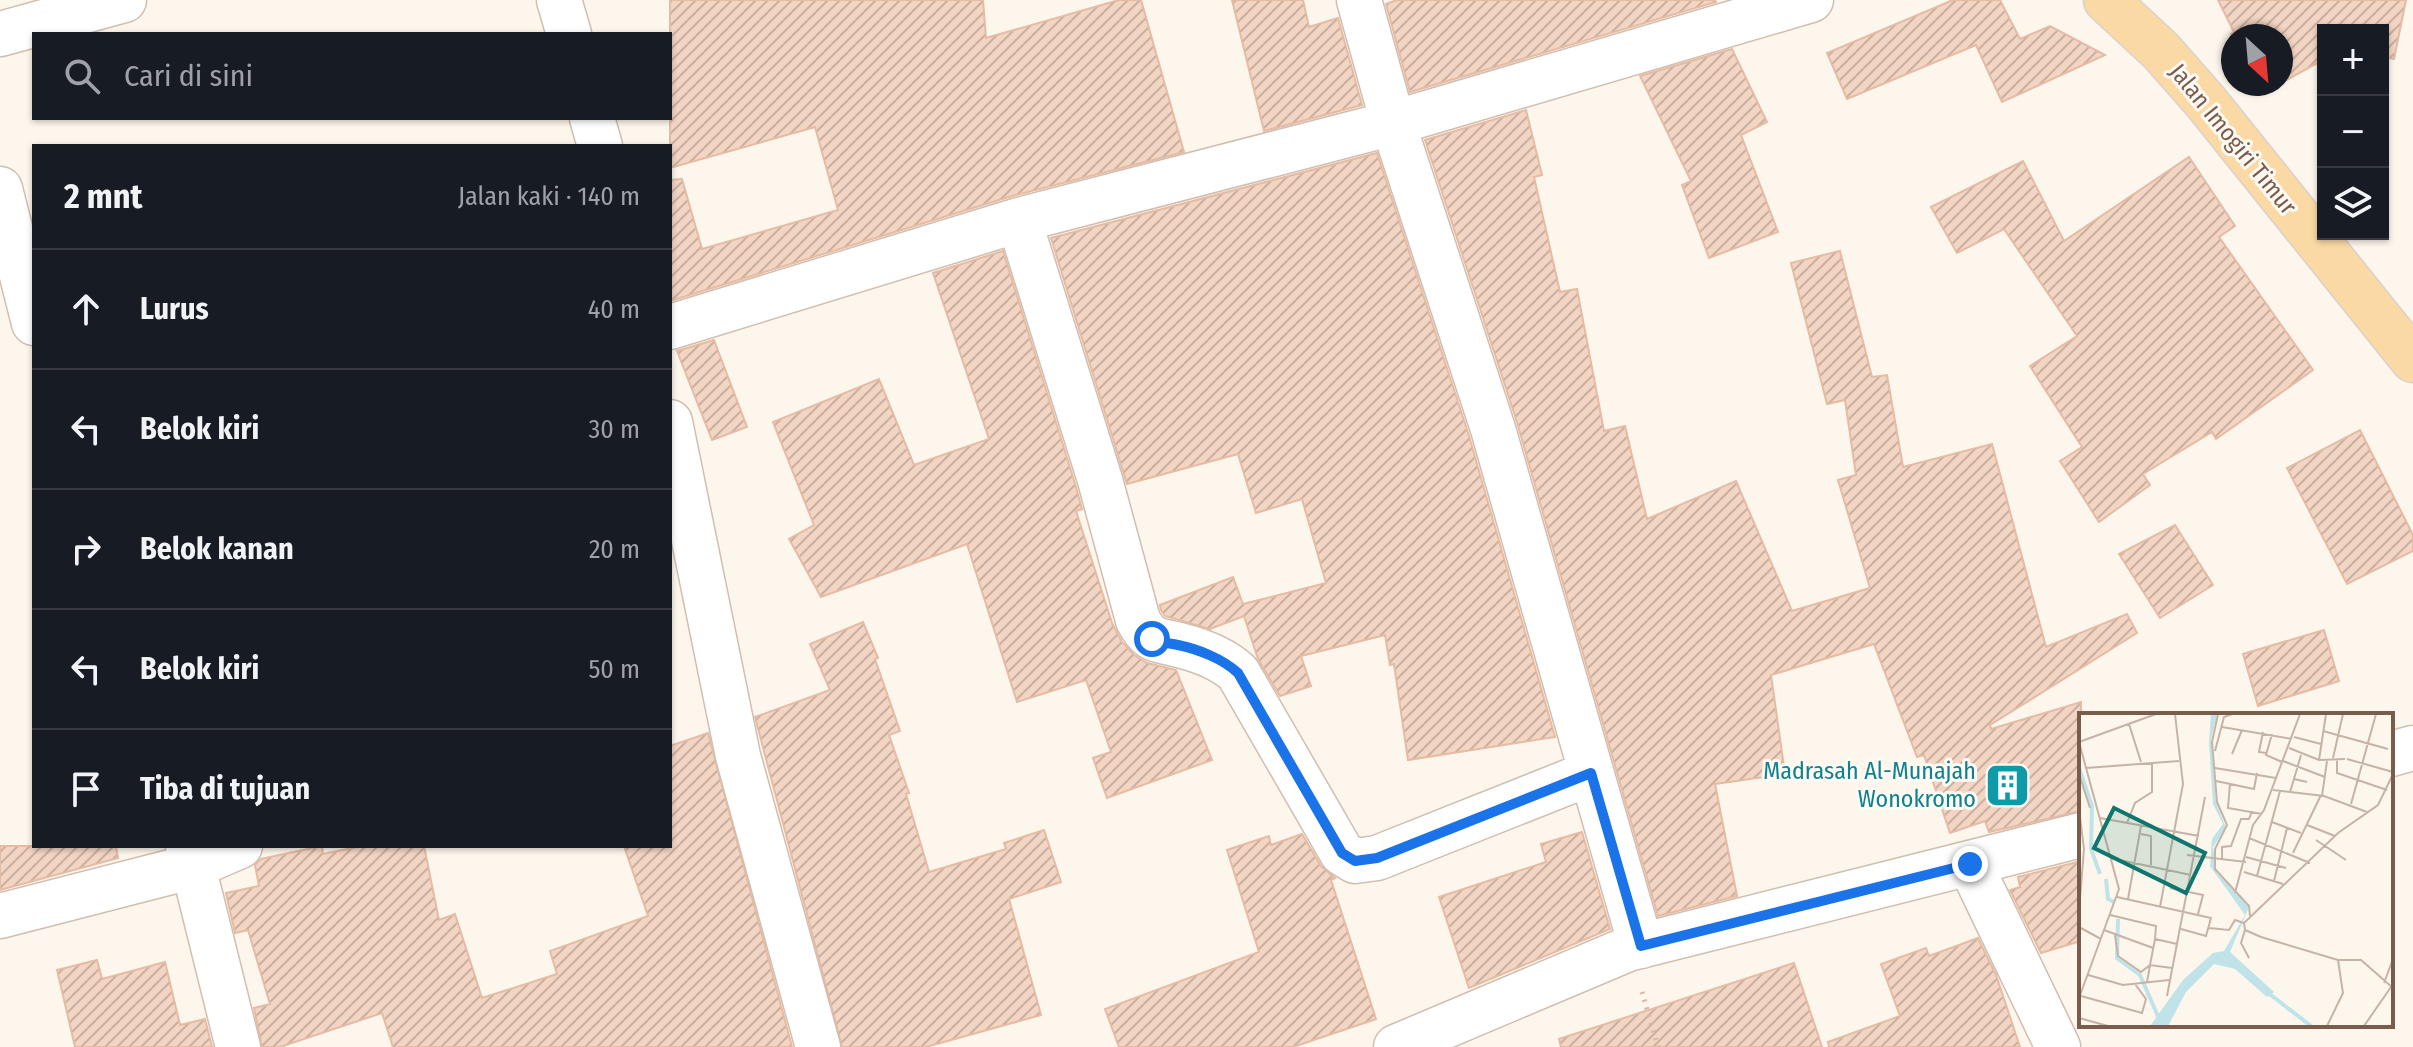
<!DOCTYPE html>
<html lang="id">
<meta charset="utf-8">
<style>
:root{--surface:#171b24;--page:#242831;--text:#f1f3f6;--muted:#9ea1a6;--line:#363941}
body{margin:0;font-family:"Fira Sans Condensed",sans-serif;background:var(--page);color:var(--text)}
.controls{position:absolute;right:24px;top:24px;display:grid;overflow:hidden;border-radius:0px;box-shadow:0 2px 6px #0004}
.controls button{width:72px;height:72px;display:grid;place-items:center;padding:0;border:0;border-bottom:2px solid var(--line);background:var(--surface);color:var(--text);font:40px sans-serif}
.compass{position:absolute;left:2221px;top:24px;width:72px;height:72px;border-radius:50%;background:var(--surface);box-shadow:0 2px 6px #0004;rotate:154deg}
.stop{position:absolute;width:24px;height:24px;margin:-18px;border:6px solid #1a73e8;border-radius:50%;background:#fff}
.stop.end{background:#1a73e8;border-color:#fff;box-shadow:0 2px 8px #0008}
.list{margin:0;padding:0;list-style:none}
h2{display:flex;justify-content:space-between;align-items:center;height:104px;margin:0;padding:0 32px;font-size:34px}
h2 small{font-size:26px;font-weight:400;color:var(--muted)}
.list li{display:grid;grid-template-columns:52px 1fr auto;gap:24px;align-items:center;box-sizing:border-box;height:120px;padding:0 32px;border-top:2px solid var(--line)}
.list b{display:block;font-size:30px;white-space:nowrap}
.list em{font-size:26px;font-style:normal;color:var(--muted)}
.icon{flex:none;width:44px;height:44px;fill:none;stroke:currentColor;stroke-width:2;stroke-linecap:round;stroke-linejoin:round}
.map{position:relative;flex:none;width:2413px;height:1047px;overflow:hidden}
.search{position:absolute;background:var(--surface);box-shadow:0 2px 6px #0004;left:32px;top:32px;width:640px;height:88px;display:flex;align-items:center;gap:20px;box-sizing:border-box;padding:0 28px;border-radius:0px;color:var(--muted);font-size:30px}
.panel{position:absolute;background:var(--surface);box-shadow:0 2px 6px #0004;left:32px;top:144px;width:640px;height:704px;border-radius:0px}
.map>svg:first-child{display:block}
.building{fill:url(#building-hatch);stroke:#e6bba3;stroke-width:2}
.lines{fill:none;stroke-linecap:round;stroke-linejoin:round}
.minor-casing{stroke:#d1beb0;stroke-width:47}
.major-casing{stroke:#dad1cd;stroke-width:47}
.path{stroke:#d9b8a5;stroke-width:5;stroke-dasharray:2 6;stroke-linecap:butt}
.minor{stroke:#fff;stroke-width:44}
.major{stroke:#fbd9a5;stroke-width:44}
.route{stroke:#1a73e8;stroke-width:10}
.labels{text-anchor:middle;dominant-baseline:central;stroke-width:6;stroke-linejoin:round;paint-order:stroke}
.street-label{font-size:24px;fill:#7a5c4d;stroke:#fffaf3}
.culture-label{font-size:24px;fill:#0d838f;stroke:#fffaf3;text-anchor:end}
.inset-river{fill:none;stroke:#bfe3e8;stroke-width:4}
.inset-road{fill:none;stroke:#c5b3a7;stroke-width:2}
.view{fill:#0f766e;fill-opacity:0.15;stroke:#0f766e;stroke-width:4}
.inset-edge{fill:none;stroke:#7a5c4d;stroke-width:4}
</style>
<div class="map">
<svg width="2413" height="1047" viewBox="0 0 2413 1047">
<defs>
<pattern id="building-hatch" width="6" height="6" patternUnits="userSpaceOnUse" patternTransform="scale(2)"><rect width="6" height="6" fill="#f3d5c3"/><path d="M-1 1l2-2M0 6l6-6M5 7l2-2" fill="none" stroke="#cab0a1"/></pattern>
</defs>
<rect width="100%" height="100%" fill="#fdf6ec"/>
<path class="building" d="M670,0H983L986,38L1119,0H1141L1184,152L1012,196L670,301V180L682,179L702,249L838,210L815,127L670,168Z
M1232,0H1303L1309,27L1338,18L1362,105L1264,131Z
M1397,0H1715L1716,2L1410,92L1386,4Z
M1953,0H2000L2020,39L2050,26L2105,55L2002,102L1976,45L1847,99L1827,53Z
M2218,0H2406L2394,59L2383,57V30H2323V60L2281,83V36L2233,37L2231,34L2234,32Z
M1732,49L1767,122L1741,135L1778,232L1709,258L1682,185L1691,181L1640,76Z
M1526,110L1542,175L1534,177L1560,292L1577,289L1604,431L1625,426L1647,519L1736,481L1792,611L1870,588L1838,480L1856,475L1845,400L1827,404L1791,263L1840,251L1872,377L1887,375L1903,467L1992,444L2046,647L2127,614L2137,633L1990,725L1991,729L2081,702V811L1989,832L1985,821L1950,833L1924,755L1917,757L1874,644L1771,675L1785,774L1715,784L1737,896L1658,916L1517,422L1425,140Z
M1377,153L1469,436L1555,737L1408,760L1394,664L1390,665L1385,635L1301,656L1311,686L1280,696L1258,659L1244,616L1210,629L1165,616L1161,610L1160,605L1233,577L1243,604L1326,583L1302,499L1256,513L1238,454L1127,484L1051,238Z
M2189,157L2235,226L2219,237L2313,370L2216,439L2212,432L2143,474L2150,485L2099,522L2060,461L2082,447L2030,366L2077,336L2004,229L1957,253L1931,207L2023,161L2064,241Z
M1003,251L1076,487L1082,509L1076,511L1112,623L1122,642L1134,655L1147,663L1176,670L1212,760L1107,798L1093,758L1111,752L1086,680L1017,702L967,544L821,597L789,539L814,525L773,422L879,379L914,465L989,439L933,273Z
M714,340L747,427L712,440L677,351Z
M2360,430L2413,535V551L2347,584L2287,468Z
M2175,525L2213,585L2160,618L2119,554Z
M863,622L878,658L875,659L900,731L889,735L909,793L906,794L929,872L1006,849L1004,843L1044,830L1061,882L1009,899L1041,1015L926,1047H842L755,717L830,690L810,644Z
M2324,630L2339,681L2258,706L2243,654Z
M708,733L792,1047H393L382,1013L280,1047H262L254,1008L270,1004L248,930L235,933L226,893L259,886L255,865L261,859L322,846L323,854L362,846H424L439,920L455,914L482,998L557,974L550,951L648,916L624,846H670V746Z
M1582,832L1610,929L1469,988L1439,897L1546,862L1541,844Z
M1302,834L1321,866L1335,878L1331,880L1376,1019L1293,1047H1119L1105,1009L1259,952L1227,850L1269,836L1271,845Z
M0,846H116L118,858L0,890Z
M2081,861V941L2041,953L2010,890L2020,887L2018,877Z
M1978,938L1996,975L2020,1047H1829L1828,1042L1900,1016L1881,964L1926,948L1929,956Z
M97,960L102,979L165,962L180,1025L205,1019L212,1047H75L57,970Z
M1794,963L1822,1047H1561L1559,1039Z"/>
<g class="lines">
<defs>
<path id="minor" d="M559,0L569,34
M1359,0L1393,123L1493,429L1641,946
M0,34L124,0
M592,118L600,146
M0,189L34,323
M1019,220L1100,480L1138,620C1150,643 1157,639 1179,645C1199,650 1223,659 1238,673L1342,853L1355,861L1377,858L1591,773
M670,327L1019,220L1393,123L1811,0
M670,422L738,756L818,1047
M2391,754L2413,748
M188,846L238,1047
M1970,864L2058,1047
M0,916L194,866L240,846
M1396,1047L1628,949L2081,835"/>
<path id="major" d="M2106,0L2161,51L2205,101L2413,360"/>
</defs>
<use href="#minor" class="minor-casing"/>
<use href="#major" class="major-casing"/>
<path class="path" d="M1642,992L1658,1047"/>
<use href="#minor" class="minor"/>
<use href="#major" class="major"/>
</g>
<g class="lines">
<path class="route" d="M1152,639C1161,643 1169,643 1178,645C1198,649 1223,659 1238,673L1342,853L1355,861L1377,858L1591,773L1641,946L1970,864"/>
</g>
<defs>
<symbol id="building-square" viewBox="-11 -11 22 22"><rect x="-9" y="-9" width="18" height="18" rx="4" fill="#0f9aa8" stroke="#fffaf3"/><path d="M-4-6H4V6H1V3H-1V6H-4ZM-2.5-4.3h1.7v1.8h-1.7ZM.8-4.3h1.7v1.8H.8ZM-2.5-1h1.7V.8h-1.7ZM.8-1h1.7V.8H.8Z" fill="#fff"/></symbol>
</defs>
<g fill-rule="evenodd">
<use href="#building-square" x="1982" y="760" width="51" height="51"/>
</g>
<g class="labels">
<g class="street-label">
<text transform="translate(2233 139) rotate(51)">Jalan Imogiri Timur</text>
</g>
<g class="culture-label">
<text x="1976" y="771">Madrasah Al-Munajah<tspan x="1976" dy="28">Wonokromo</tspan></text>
</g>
</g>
<g transform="translate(2079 713)">
<rect width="314" height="314" fill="#fdf6ec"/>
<path d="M132,1H138L132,26L137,89L147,115L134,134L138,160L170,194L151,239L195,279L188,284L156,256L135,251L107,279L89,313H71L104,267L134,240L145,238L166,202L131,153L133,126L144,111L134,91L130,30Z" fill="#bfe3e8"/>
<path class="inset-river" d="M0,55L13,93L12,136L21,161M27,166L29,186L35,189M39,206L38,245L61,262L81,308M188,279L232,313"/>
<path class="inset-road" d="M139,1L133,29L138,89L148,112L136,136V156L170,193L171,203M50,11L62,49M143,14L213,26M244,18L309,36M184,19L180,39L187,40M193,21L187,42L203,49M215,24L242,31M0,29L40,176L0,285M0,29L77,1M210,35L240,47L266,46M136,38L145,4L153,1M153,41L163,17M254,45L264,1M258,46V60L308,77M268,46L314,59M240,47L247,1M204,48L246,64M7,55L100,48M136,55L197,65M0,61L11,95M215,66L222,42M137,68L175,76L178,60M151,71L149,95L183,101M194,77L245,83L288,99M211,79L215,66L228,69M243,83L248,48M272,91L297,1M0,96L5,136L0,198M21,105L120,123M193,109L222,120M48,110L56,90L73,79V49M228,112L256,123M62,121L72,123V152M170,125L231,150M237,127L267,147M214,140L242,82M108,142L167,149M167,144L207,155M31,145L112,162M143,147V134L152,133L162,106H170L173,98M165,159L204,171M178,163L201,78M195,168L208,115M91,175L124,182L119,201M156,180L174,112L185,97L221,1M38,184L132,205L127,223L102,216M49,186L62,113M81,194L104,71L96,1M31,202L77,213L76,226L98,231M165,210L259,120L299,92L314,61M165,210L166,217L182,224L259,247H282L314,275M0,214L22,226M130,215L150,217L156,207L165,210M25,217L74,235M166,217L162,230L170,245M36,222L39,243L62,259L71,252L76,226M9,262L44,272L90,267M68,269L71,252L93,255M305,270L314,246M2,283L63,300L67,286L56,271M88,283L126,84M0,305L29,313M248,313L264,280L259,247M285,313L312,274"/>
<path class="view" d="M35,95L126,140L107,180L15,135Z"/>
<rect width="314" height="314" class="inset-edge"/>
</g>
</svg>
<div class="controls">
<button>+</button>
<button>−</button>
<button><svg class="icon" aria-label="layers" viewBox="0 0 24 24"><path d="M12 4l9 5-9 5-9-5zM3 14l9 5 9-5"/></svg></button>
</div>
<svg class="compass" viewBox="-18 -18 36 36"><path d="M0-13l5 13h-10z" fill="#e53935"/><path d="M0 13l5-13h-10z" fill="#9ea1a6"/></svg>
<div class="stop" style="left:1152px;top:639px"></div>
<div class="stop end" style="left:1970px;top:864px"></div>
<div class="search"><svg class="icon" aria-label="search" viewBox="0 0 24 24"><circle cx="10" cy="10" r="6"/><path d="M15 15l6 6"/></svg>Cari di sini</div>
<section class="panel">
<h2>2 mnt<small>Jalan kaki · 140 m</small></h2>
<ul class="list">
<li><svg class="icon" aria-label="ahead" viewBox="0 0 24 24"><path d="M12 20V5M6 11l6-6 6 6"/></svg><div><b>Lurus</b></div><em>40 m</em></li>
<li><svg class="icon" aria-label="left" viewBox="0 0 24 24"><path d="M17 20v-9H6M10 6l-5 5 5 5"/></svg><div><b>Belok kiri</b></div><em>30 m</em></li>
<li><svg class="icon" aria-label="right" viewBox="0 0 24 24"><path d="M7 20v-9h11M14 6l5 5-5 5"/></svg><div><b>Belok kanan</b></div><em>20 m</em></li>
<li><svg class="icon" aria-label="left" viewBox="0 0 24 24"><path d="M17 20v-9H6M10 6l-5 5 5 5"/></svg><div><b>Belok kiri</b></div><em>50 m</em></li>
<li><svg class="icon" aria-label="arrive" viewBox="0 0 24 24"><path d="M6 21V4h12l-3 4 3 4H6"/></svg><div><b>Tiba di tujuan</b></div></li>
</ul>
</section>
</div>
